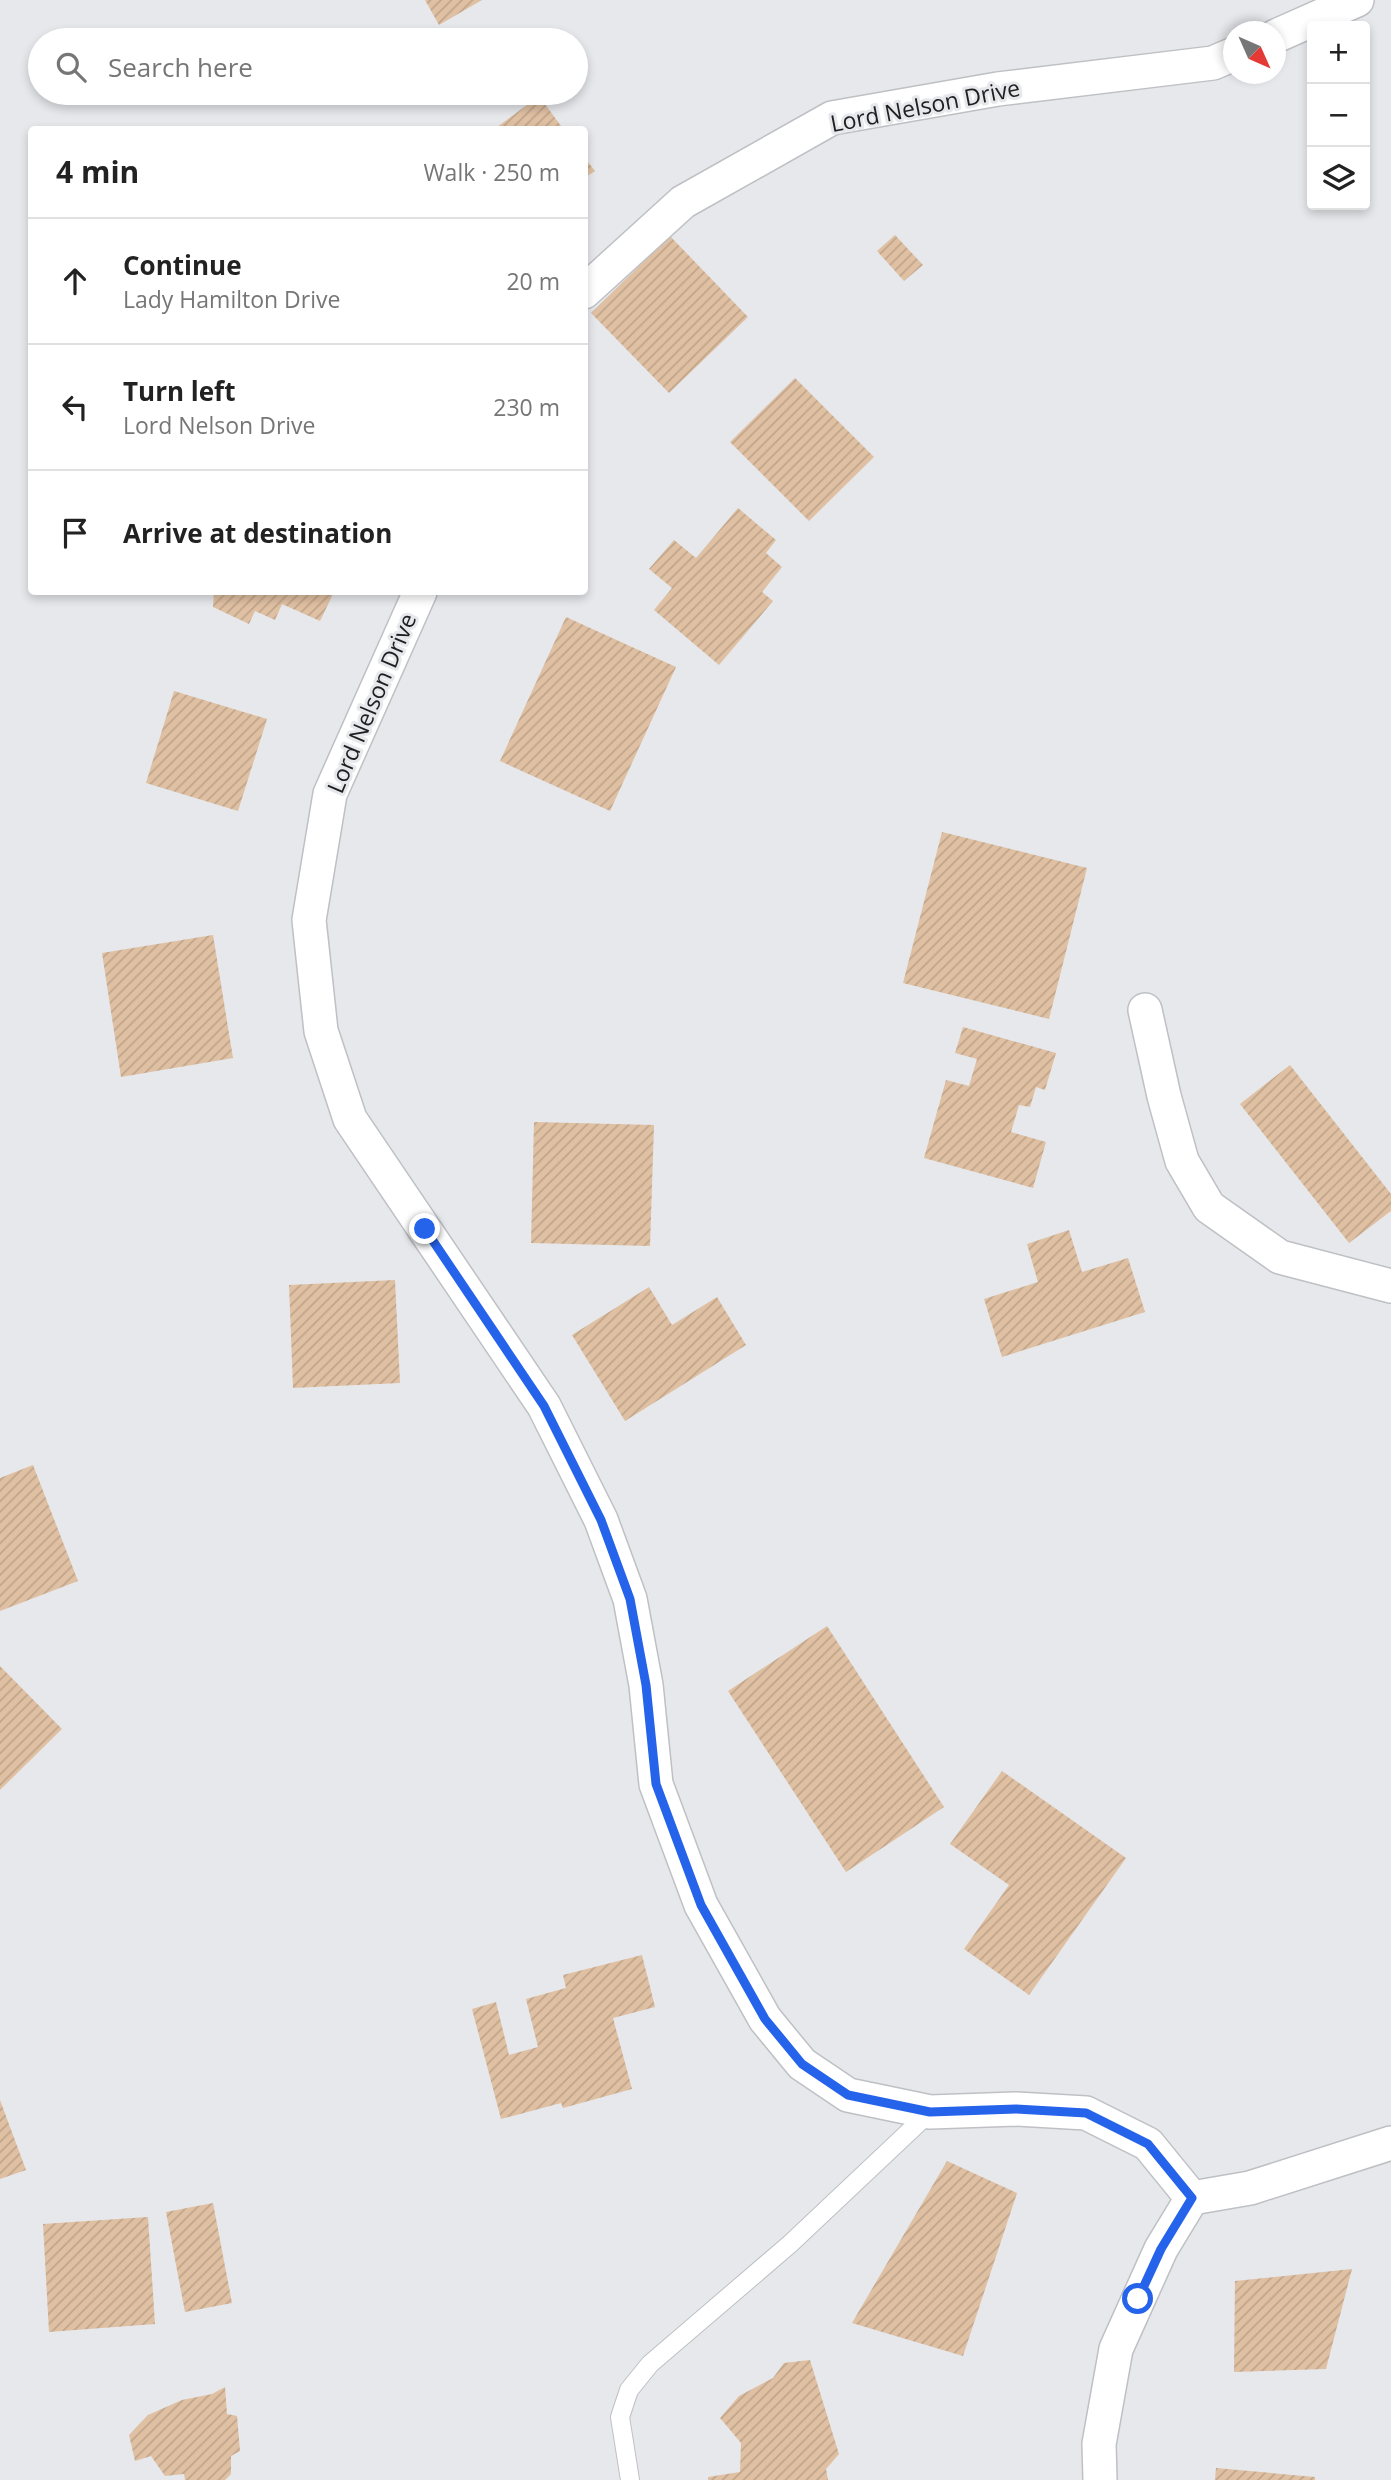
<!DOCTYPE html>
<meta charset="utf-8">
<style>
:root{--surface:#fff;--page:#f2f2f2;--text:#222;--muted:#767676;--line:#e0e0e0}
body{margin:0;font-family:"Open Sans",sans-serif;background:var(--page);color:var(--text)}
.controls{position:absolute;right:21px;top:21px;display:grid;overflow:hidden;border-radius:7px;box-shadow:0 4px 10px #0003}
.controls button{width:63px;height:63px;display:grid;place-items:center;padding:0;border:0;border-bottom:2px solid var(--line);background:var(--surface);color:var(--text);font:35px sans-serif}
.compass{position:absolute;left:1223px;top:21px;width:63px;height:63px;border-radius:50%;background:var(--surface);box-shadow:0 4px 10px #0003;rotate:135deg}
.stop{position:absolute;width:21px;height:21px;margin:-16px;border:5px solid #2563eb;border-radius:50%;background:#fff}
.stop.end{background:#2563eb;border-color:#fff;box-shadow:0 2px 7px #0008}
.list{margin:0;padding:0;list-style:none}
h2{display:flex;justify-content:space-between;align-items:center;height:91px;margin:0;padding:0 28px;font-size:30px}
h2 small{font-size:23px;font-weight:400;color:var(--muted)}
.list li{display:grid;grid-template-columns:46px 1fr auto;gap:21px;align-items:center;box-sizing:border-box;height:126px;padding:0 28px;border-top:2px solid var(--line)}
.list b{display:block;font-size:26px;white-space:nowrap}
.list p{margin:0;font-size:23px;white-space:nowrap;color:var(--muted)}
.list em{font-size:23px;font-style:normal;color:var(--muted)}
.icon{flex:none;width:38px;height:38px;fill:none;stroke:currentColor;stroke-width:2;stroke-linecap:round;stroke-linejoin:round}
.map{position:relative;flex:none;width:1391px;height:2480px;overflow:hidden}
.search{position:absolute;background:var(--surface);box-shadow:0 4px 10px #0003;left:28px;top:28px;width:560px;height:77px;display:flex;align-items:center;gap:18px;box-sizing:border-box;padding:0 24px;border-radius:38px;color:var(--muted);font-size:26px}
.panel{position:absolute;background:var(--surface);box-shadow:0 4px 10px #0003;left:28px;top:126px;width:560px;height:469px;border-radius:7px}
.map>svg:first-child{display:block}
.building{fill:url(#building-hatch)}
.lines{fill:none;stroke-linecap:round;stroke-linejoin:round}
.lane-casing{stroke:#bec0c4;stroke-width:20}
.street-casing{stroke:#bec0c4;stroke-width:36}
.lane{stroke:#fff;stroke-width:18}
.street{stroke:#fff;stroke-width:33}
.route{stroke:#2563eb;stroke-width:9}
.labels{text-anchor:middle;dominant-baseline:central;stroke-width:6;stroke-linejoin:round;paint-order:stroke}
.street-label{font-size:23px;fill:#1f1f21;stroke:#e6e8ec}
</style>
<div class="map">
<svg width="1391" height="2480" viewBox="0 0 1391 2480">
<defs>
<pattern id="building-hatch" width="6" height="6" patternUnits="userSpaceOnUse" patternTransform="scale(1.75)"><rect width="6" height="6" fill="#e0c0a2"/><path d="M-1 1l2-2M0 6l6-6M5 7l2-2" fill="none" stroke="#c0a58b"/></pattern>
</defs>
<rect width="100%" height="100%" fill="#e6e8ec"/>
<path class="building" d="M425,0H482L439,25Z
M539,96L564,130H493Z
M584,157L595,171L584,178Z
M895,235L923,265L904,281L877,251Z
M670,236L748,317L669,393L591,313Z
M795,378L874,457L809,521L730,442Z
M738,508L776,540L766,553L782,567L762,592L773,601L719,665L654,610L672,588L649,569L674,540L696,558Z
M214,592H334L320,621L282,604L275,620L255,611L249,624L213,607Z
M566,617L676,667L610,811L500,761Z
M174,691L267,719L238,811L146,783Z
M942,832L1087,868L1049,1019L903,983Z
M213,935L233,1058L121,1077L102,953Z
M963,1027L1056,1053L1045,1090L1036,1087L1030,1107L1019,1105L1011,1132L1046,1142L1033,1188L924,1158L946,1080L969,1086L977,1059L955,1053Z
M1290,1065L1391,1194V1211L1349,1243L1240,1104Z
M534,1122L654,1125L650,1246L531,1243Z
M1069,1230L1082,1272L1128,1258L1145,1312L1002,1357L984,1299L1038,1282L1027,1244Z
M395,1280L400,1383L293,1388L289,1285Z
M649,1287L672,1325L717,1297L746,1345L625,1421L572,1335Z
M33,1465L78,1581L0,1611V1478Z
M827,1626L944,1807L846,1872L728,1691Z
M0,1666L62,1729L0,1790Z
M1002,1771L1126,1858L1029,1995L964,1949L1009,1885L950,1844Z
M642,1955L655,2007L613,2018L632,2089L563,2108L561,2103L501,2119L472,2009L496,2002L509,2055L538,2047L526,1999L566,1988L563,1975Z
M0,2100L26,2170L0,2179Z
M947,2161L1017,2193L963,2356L852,2323Z
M213,2203L232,2303L185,2312L166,2212Z
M148,2217L155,2324L49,2332L43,2224Z
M1352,2269L1326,2369L1234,2372L1235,2281Z
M810,2360L839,2454L826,2469L828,2480H708V2477L740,2472L741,2443L720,2418L739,2396L773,2378L784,2363Z
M225,2387L227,2414L237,2416L240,2451L231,2456V2474L225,2480H185L184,2474L165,2476L151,2456L135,2461L129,2435L148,2415L182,2400L212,2394Z
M1216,2468L1315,2477V2480H1215Z"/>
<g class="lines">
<defs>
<path id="lane" d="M630,2480L620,2417L629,2390L650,2364L790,2244L930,2112"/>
<path id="street" d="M1276,36L1357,0
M584,292L683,202L832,118L998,89L1213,63L1234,54
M420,592L330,794L309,920L321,1031L350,1119L544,1406L601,1520L630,1599L646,1685L656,1784L701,1905L765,2019L802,2064L848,2095L930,2112L1016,2109L1086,2113L1148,2144L1192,2198
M1145,1010L1164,1096L1182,1161L1209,1207L1280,1257L1391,1286
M1100,2480L1099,2444L1116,2349L1161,2249L1192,2198L1250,2188L1391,2143"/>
</defs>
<use href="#lane" class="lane-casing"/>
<use href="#street" class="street-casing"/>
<use href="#lane" class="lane"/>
<use href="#street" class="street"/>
</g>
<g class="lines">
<path class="route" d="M425,1229L544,1406L601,1520L630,1599L646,1685L656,1784L701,1905L765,2019L802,2064L848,2095L930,2112L1016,2109L1086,2113L1148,2144L1192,2198L1161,2249L1138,2299"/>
</g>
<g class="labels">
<g class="street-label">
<text transform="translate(925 105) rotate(-11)">Lord Nelson Drive</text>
<text transform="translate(371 703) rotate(-67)">Lord Nelson Drive</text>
</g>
</g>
</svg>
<div class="controls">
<button>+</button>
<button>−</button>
<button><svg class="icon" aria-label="layers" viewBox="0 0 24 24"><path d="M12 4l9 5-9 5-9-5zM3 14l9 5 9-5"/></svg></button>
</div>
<svg class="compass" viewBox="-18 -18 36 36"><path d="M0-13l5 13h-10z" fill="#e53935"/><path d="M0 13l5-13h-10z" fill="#767676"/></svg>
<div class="stop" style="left:1138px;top:2299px"></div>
<div class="stop end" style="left:425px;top:1229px"></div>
<div class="search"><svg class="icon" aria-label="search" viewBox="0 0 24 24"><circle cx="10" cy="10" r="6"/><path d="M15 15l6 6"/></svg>Search here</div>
<section class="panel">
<h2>4 min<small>Walk · 250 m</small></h2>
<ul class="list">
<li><svg class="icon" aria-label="ahead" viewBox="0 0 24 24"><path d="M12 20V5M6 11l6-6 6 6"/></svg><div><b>Continue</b><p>Lady Hamilton Drive</p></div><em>20 m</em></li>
<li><svg class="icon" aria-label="left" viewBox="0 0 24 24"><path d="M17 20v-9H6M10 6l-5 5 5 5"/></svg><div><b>Turn left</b><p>Lord Nelson Drive</p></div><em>230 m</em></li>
<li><svg class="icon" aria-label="arrive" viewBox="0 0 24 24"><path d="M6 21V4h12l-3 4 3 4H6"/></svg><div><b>Arrive at destination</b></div></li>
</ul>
</section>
</div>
